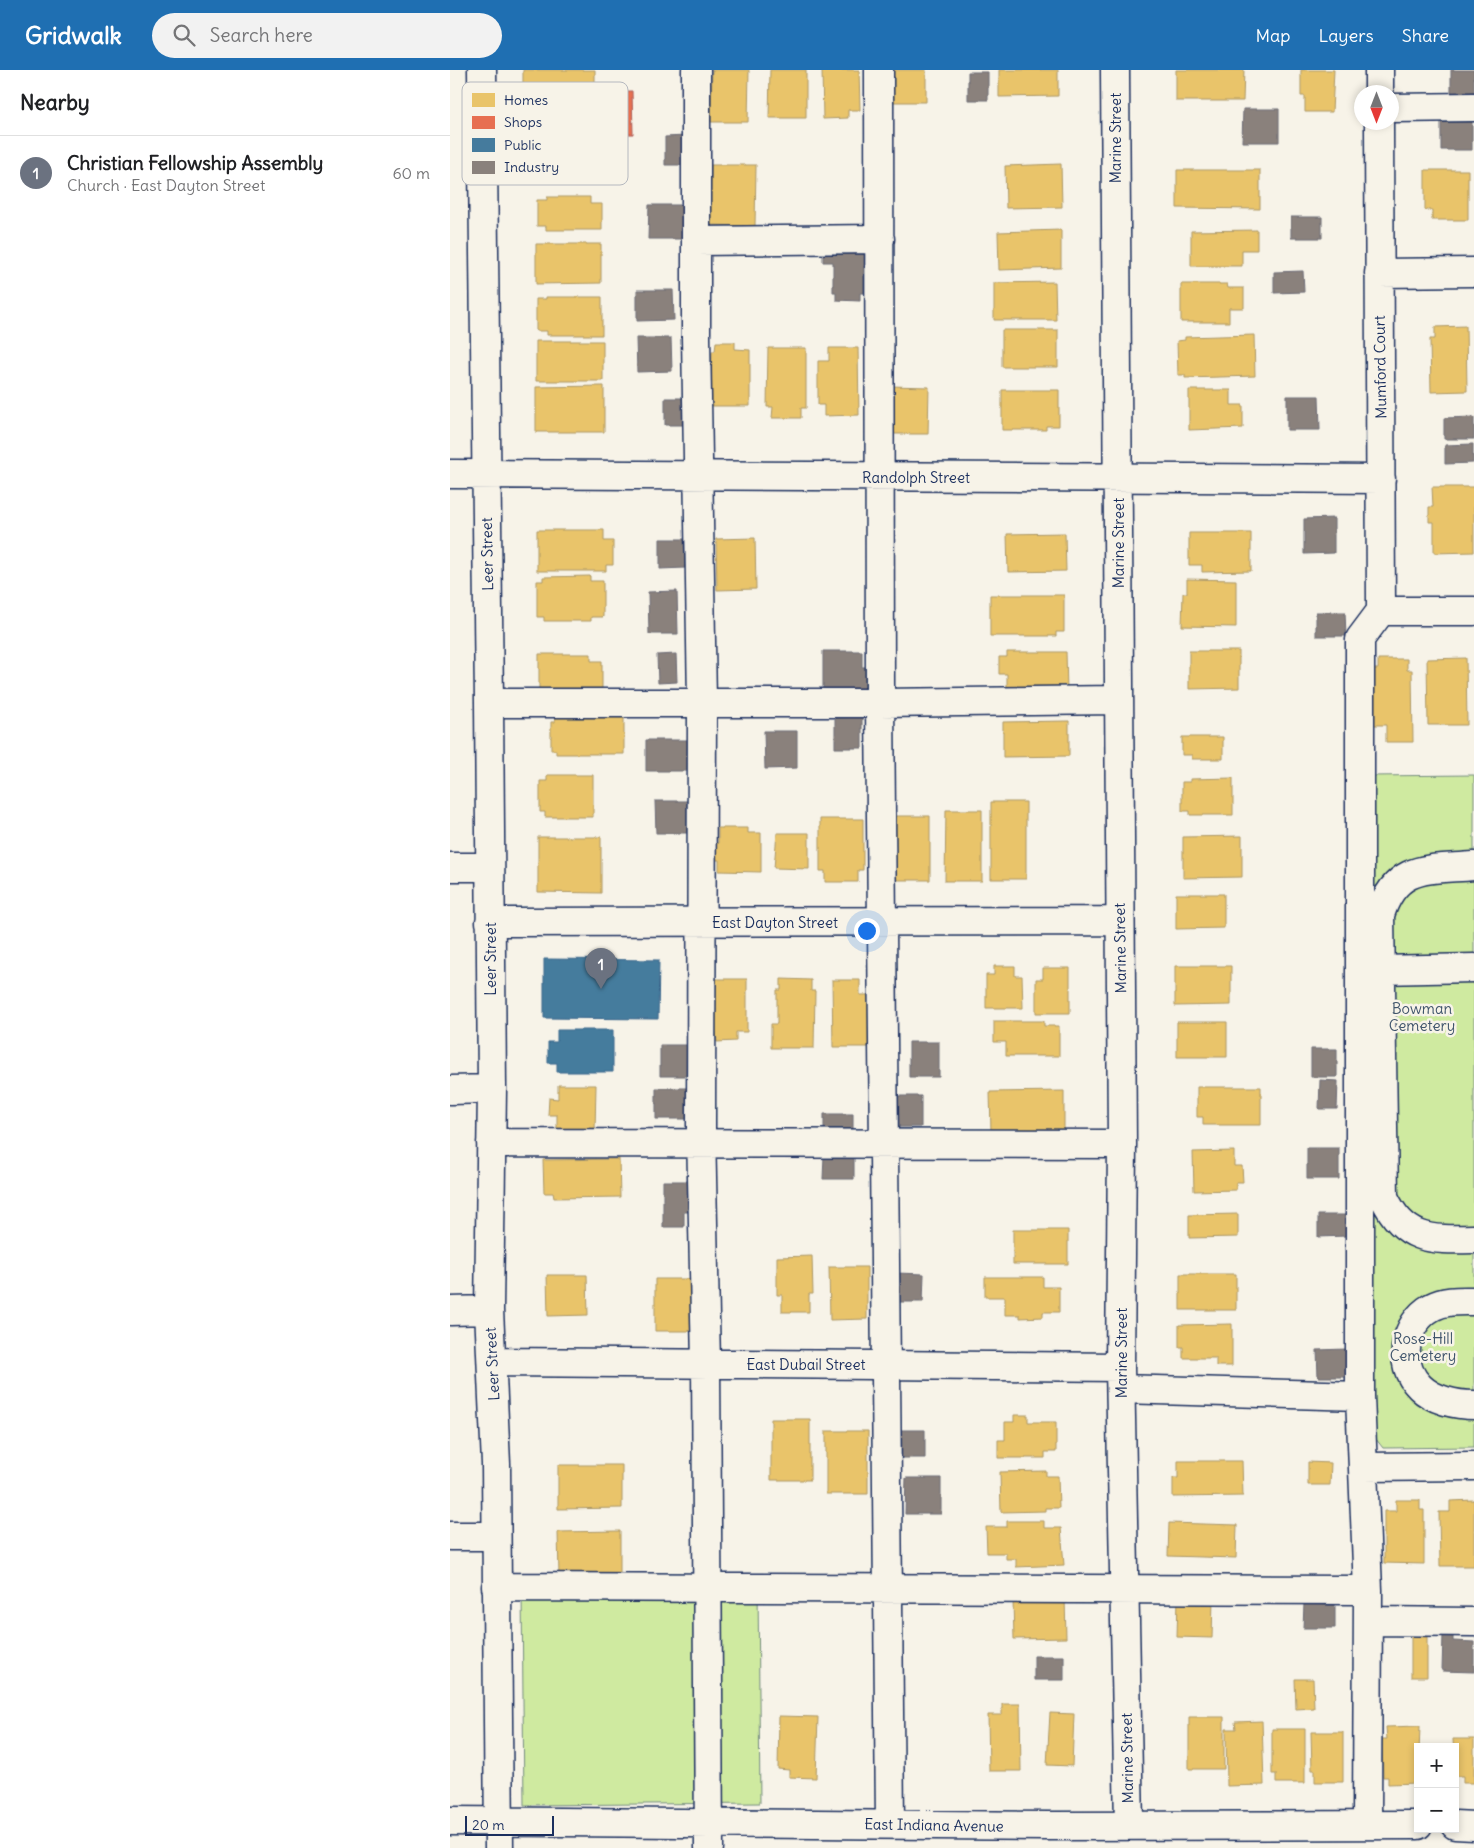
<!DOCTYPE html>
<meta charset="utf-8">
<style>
:root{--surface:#fff;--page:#f2f2f2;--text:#202124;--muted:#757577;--line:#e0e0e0;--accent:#1f6fb2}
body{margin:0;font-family:Delius,sans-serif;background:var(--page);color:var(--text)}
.controls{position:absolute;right:15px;bottom:15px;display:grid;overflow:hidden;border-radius:0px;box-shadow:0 2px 8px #0003}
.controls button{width:45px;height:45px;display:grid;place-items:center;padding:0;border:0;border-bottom:1px solid var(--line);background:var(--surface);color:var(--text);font:25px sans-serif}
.compass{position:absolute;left:904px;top:15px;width:45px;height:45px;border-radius:50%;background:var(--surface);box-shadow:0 2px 8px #0003;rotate:180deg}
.scale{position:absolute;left:15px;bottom:12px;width:89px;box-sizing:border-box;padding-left:5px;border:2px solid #1b2f5e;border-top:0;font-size:14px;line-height:18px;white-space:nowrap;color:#1b2f5e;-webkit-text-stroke:4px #f7f3e8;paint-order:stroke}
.you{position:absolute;left:416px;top:860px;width:18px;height:18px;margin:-12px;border:4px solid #fff;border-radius:50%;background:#1a73e8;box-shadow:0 0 0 8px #1a73e833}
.badge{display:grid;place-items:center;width:32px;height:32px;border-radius:50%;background:var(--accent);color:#fff;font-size:16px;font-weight:700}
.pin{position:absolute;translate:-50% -41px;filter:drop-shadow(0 1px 2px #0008)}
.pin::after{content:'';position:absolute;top:26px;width:18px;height:15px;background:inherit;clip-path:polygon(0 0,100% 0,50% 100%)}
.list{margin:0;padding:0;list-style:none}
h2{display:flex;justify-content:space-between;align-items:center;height:65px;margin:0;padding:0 20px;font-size:21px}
h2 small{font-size:16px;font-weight:400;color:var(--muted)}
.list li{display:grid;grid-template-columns:32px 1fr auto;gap:15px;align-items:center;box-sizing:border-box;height:75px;padding:0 20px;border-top:1px solid var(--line)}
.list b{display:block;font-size:19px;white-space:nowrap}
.list p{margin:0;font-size:16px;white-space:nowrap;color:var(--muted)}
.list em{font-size:16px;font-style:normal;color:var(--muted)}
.icon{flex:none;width:28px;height:28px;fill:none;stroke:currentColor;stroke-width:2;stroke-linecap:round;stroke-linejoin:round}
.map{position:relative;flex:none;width:1024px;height:1778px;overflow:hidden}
header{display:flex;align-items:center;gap:30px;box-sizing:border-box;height:70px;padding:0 25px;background:var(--accent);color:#fff}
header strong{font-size:24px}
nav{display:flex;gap:28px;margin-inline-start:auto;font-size:18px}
.search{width:350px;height:45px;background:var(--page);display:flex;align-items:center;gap:12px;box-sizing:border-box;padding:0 18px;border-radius:28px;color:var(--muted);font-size:19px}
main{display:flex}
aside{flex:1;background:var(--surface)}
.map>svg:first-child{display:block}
.green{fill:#cfeaa0;stroke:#758c7f}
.homes{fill:#e9c46a;stroke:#ab9766}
.shops{fill:#e76f51;stroke:#aa5c55}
.public{fill:#457b9d;stroke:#38648a}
.industry{fill:#8a817c;stroke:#696873}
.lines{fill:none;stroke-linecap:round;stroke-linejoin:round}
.minor-casing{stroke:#1b2f5e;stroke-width:31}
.minor{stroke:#f7f3e8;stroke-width:28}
.labels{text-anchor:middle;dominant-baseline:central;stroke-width:5;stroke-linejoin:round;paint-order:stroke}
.street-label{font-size:15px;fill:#1b2f5e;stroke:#f7f3e8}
.park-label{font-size:15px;fill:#3f546b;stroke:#f7f3e8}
.key{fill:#f7f3e8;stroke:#b5b8bf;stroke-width:1}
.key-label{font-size:14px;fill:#1b2f5e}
</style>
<header>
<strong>Gridwalk</strong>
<div class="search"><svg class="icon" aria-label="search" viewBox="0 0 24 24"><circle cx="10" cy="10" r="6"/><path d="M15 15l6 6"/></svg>Search here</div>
<nav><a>Map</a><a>Layers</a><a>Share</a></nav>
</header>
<main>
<aside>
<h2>Nearby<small></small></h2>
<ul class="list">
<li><span class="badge" style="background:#6b7280">1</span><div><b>Christian Fellowship Assembly</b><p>Church · East Dayton Street</p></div><em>60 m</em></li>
</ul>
</aside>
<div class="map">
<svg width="1024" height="1778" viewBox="0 0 1024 1778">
<rect width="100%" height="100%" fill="#f7f3e8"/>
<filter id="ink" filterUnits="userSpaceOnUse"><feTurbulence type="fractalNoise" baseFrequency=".02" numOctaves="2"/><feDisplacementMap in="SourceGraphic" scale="10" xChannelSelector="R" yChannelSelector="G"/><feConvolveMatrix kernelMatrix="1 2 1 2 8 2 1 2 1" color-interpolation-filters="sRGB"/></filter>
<g filter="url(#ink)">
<path class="green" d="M1024,705V1377L933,1378L922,1364L920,706Z
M308,1519L310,1733L74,1735L72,1521Z"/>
<path class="homes" d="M73,0H145V20H73Z
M262,0H299L298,52H261Z
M320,0H356V48H319Z
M372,0H409L410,40H398V48L373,49Z
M434,0H476V32H434Z
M549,0H608V26L549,27Z
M726,0H794L793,31H726Z
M851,0H884L882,42H855V26H851Z
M611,94L612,137L556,138L555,96Z
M261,95H306L305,156L260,155Z
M727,100H810V139L727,138Z
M975,100H1018V150H982V140H975Z
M97,127H140V134H152V160H96V156H87V130H97Z
M611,160V198L549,200L548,162Z
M807,160V180H792V196H741V161Z
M86,174H151V213L86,214Z
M605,212L606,250H544V213Z
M731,214H777L778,218H794V238H779V252H731Z
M96,227H152V265H97V261H86V229H96Z
M1016,256L1017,321L981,322L980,269H985V257Z
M552,260H608V297H552Z
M804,265L805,306L735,308V305H728L727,271L735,270V267Z
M86,271H153V311H86Z
M266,272H285V279L300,280V336H261L262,281H265Z
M318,278H356V338H351V348H322L323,337H317Z
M379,278H408L409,345L374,346V335H368V291H379Z
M154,316V362H86V317Z
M440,316L479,317L478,364H440Z
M552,320H609V356H596V360H552Z
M739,320H781V335H793V358L739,360Z
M982,417H1024V482L984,483V452H979V437H983Z
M87,460H154V471H163V495H156V501H87Z
M615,463L616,501L558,502L557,464Z
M739,463H801V501L752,502V495H739Z
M305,468L306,519L267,520L266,469Z
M140,506V511H153V547H141V551H94V547H87V511H93V507Z
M737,509L786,510V557L732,556L733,523H737Z
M540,525H614V562H606V566H540Z
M739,581H789V618L739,619Z
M557,582H616L617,621H557V604H549V587H557Z
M89,584H141V591H152V623H89Z
M1016,588L1017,655H978L977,589Z
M928,589H957V600H962L963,672H936V655H924L923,599H928Z
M174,644V684H106V680H101V652H105V646Z
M619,651V686L553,687V652Z
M732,667H773V689H742V685H732Z
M97,705H143V747H95V742H90V711H97Z
M783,708V745H740V741H732V712H740V709Z
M541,732H576V809H541Z
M496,740H532V811H495Z
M444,746H480V810H444Z
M370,749H413V800H408V812H375V801H370Z
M268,758H298V763H311V802L269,801V790H264V773H268Z
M327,763H359V799L324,798Z
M792,766V807L733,808V767Z
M88,767H151V823L88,822Z
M726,824H774V858L726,859Z
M544,896H565V906H572L573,938H536V905H544Z
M725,896H781V935L725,936Z
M593,898H620V943H586V909H593Z
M266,909H297V962H286V971L267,972L266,962H260V919H266Z
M331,909L361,910V921H365L364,978H321V954H327V920H331Z
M382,910H410V925H421V977H383Z
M544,951H594V956H609V986H556V972H544Z
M727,952H777V987H727Z
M108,1015H146L145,1062L107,1061V1045H98L99,1028L108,1029Z
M747,1017H811V1055H753V1047H747Z
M614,1021V1060L541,1061L540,1022Z
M784,1081V1096H792L793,1112H786V1120L744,1121L743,1082Z
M169,1089L170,1127L104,1128L103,1123H94L93,1090Z
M788,1144V1167L739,1168V1145Z
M563,1160H618V1194H563Z
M362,1186L363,1224H359V1242H332V1225H327V1187Z
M379,1197H417V1249L380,1250Z
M730,1204H786V1240H730Z
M97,1205H137L138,1245L98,1246Z
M535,1207H593V1217H609V1242H593V1247L570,1248V1245H555V1227H535Z
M205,1209H241V1261H205Z
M782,1254V1296H766V1288H733V1277H729V1255Z
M564,1345H578V1352H606V1382H595V1388H548V1370H555V1352H564Z
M321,1349H360V1410H321Z
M376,1361H418V1424H376Z
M728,1391H792L793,1426L723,1427V1408H728Z
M858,1392L881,1393L880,1415H858Z
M108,1395H172V1438L108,1439Z
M596,1401V1406H608L609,1438H595V1441L551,1442L550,1402Z
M946,1430H970V1440H974V1494L934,1493V1441H946Z
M1024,1430V1496H990L989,1442H1000V1431Z
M557,1451H594V1458H611L614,1495L566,1497V1489H556V1483H537L536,1457H557Z
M719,1453L787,1455L786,1488L718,1486Z
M170,1461V1506H109L108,1462Z
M615,1528L616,1568L564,1569L563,1530Z
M728,1528L763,1529L762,1568L727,1567Z
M961,1567H977V1607H961Z
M845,1609H863L864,1638L846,1639Z
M552,1634H570L571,1701H539L538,1645H552Z
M600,1643L624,1644L622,1696L597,1695Z
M329,1646L368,1647L366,1708L339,1707V1700L328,1699Z
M739,1647H774V1699H739Z
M812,1651L814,1715L777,1716L776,1659H786L785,1652Z
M970,1656L968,1713L938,1714V1707H933L932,1669H937L936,1657Z
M822,1659H855V1713H826V1704H822Z
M861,1662H893V1712H865V1700H862Z
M1003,1669H1024V1713H1013V1706H1005Z"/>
<path class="shops" d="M182,21L183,64L78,65V22Z"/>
<path class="public" d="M94,889L209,890L208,949L94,948Z
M107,960H163V1002H107V993H98V972H107Z"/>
<path class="industry" d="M1001,0H1024V27H1001Z
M518,2H538V30H518Z
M793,39H829V72H792Z
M991,49H1022V80H991Z
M236,66L237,95H215V67Z
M199,135H234V169H198Z
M841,147H872V168H841Z
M373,179L419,180V196H414V223H410V231L386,230V222H383V192H373Z
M853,201L854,222L824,223V202Z
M187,220H223L224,250L187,251Z
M186,268H221L222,301L187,302Z
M837,326H869L870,360H837Z
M215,328H235V355H215Z
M1024,347V369H994V348Z
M1023,374V393L995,394V375Z
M884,448V483L854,484V449Z
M210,469H234L235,498L210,499Z
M227,521L228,564H199L198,522Z
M866,542H895L896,566H866Z
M373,581H412V597H420V619H373Z
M226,584L227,612L208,613L207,585Z
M412,647V678H385V648Z
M314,661H347V698L315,699Z
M196,670H238V701H196Z
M205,731H240V763H206Z
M459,972H489V1007H459Z
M210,975H241V1006H210Z
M861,979H887V1007H861Z
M870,1010L888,1011L887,1039H869Z
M206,1018H241L240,1049H206Z
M446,1026H471V1057H446Z
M374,1044H403V1065H374Z
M857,1078H889V1109H857Z
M374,1086H404V1109H373Z
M213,1111H243L244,1142H234V1157H213Z
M868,1145H896V1166L868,1167Z
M446,1203L474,1204L473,1232H445Z
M896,1279V1307H868L867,1280Z
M446,1360H475V1388H446Z
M456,1408H491V1444H455Z
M854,1534L885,1535V1558H853Z
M993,1565H1003V1571L1024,1572V1602L992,1601Z
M584,1586H614V1610H584Z"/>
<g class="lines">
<defs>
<path id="minor" d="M32,0L39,633L42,1019L39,1240L46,1394L49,1778
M246,0V267L252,632L251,1061L256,1293L259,1778
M429,0L430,633L440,1754
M665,0L672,1074L670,1297L679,1755
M929,0V22
M942,38L1024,37
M929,52L931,541
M247,171L430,169
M929,203L1024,202
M0,404L931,409
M931,541H1024
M39,633H430L668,630
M1024,796C978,800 946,793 930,845L934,1127C954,1171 981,1170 1024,1169
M0,797H40
M40,852L669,851
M930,900L1024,898
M0,1020L42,1019
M41,1073L672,1074
M1024,1231C1010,1231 995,1230 982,1237C954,1253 946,1294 970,1317C983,1330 1006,1335 1024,1335
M0,1241L39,1240
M42,1292L670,1297
M671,1319L910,1326
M914,1397L1024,1396
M0,1466H45
M46,1517L918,1520
M919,1551L1024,1552
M0,1751L599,1756L968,1755
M917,1755L918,1520L910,1326V569L931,541
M1005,1755L1024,1756"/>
</defs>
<use href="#minor" class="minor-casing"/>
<use href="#minor" class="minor"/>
</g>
</g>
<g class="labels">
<g class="street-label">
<text transform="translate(665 68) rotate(-90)">Marine Street</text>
<text transform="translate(930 297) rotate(-91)">Mumford Court</text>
<text x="466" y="407">Randolph Street</text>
<text transform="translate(668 473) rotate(-90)">Marine Street</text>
<text transform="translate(37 484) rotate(-91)">Leer Street</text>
<text x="325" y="852">East Dayton Street</text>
<text transform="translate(670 878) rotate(-91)">Marine Street</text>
<text transform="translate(40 889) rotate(-90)">Leer Street</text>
<text transform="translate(671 1283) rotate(-90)">Marine Street</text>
<text transform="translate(42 1294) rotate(-93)">Leer Street</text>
<text x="356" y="1294">East Dubail Street</text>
<text transform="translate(677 1688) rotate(-91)">Marine Street</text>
<text transform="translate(484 1755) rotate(1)">East Indiana Avenue</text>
</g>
<g class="park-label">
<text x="972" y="938">Bowman<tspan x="972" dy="17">Cemetery</tspan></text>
<text x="973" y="1268">Rose-Hill<tspan x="973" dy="17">Cemetery</tspan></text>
</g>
</g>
<rect x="12" y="12" width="166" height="103" rx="8" class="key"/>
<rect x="22" y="23" width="23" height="14" fill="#e9c46a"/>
<rect x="22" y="46" width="23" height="13" fill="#e76f51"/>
<rect x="22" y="68" width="23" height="14" fill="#457b9d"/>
<rect x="22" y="91" width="23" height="13" fill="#8a817c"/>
<g class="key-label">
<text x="54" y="35">Homes</text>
<text x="54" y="57">Shops</text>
<text x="54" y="80">Public</text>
<text x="54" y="102">Industry</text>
</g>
</svg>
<div class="controls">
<button>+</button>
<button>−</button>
</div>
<svg class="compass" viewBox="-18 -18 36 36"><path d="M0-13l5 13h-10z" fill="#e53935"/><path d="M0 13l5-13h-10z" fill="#757577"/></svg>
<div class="scale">20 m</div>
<div class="you"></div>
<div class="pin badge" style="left:151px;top:919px;background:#6b7280">1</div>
</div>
</main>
